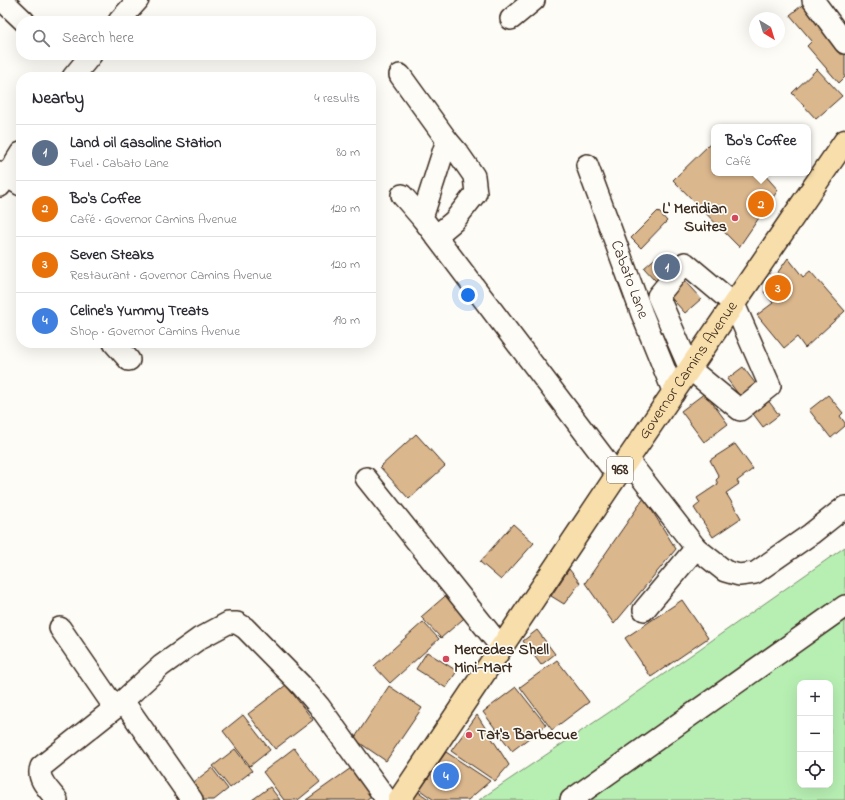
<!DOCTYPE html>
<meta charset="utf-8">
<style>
:root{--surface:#fff;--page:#f7f7f7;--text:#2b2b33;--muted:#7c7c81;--line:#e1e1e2;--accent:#d1495b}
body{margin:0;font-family:"Indie Flower",sans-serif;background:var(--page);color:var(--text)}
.controls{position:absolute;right:12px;bottom:12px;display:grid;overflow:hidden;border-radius:8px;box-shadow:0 4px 16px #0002}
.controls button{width:36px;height:36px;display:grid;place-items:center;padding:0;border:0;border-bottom:1px solid var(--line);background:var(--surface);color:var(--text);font:20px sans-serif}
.compass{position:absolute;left:749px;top:12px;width:36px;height:36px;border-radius:50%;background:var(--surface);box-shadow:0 4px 16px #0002;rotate:142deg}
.you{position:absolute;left:468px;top:295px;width:14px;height:14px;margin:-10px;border:3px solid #fff;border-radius:50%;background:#1a73e8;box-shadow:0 0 0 6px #1a73e833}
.badge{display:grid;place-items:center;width:26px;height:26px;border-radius:50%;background:var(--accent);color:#fff;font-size:13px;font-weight:700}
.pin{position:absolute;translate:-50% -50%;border:2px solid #fff;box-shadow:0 1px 4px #0006}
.popup{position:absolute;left:711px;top:124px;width:100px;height:52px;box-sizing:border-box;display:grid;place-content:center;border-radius:8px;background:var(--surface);filter:drop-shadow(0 1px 3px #0005);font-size:13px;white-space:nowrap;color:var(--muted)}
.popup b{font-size:15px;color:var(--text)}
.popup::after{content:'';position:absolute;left:50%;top:100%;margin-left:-8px;border:8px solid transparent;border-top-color:var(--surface)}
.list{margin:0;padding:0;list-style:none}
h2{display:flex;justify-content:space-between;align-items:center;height:52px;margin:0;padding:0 16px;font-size:17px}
h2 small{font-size:13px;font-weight:400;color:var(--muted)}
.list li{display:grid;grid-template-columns:26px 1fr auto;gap:12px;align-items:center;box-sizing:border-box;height:56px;padding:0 16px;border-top:1px solid var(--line)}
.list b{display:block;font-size:15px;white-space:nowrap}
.list p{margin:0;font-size:13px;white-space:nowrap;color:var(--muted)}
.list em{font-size:13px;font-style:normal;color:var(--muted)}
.icon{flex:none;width:22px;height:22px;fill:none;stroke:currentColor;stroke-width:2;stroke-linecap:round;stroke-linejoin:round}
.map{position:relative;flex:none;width:845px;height:800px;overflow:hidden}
.search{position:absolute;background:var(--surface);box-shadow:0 4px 16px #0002;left:16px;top:16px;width:360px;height:44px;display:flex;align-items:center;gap:10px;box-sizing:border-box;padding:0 14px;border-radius:16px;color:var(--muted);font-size:15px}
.panel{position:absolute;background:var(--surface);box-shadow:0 4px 16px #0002;left:16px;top:72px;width:360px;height:276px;border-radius:16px}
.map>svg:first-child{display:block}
.green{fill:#b7efb3;stroke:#798c68;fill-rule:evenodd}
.building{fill:#dbb78d;stroke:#3b2a1e}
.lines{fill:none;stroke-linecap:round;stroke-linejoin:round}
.minor-casing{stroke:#3b2a1e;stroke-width:24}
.major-casing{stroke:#3b2a1e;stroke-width:25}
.minor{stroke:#fdfcf7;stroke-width:21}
.major{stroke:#f8deab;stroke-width:22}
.poi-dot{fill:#d1495b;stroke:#fdfcf7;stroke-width:1.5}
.labels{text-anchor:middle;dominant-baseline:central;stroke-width:3.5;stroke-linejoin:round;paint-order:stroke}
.shield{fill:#fdfcf7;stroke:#75695f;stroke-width:1}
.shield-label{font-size:15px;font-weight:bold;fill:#3b2a1e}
.poi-label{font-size:16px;font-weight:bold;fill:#3b2a1e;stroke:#fdfcf7;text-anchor:start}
.street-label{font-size:16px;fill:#3b2a1e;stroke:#fdfcf7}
</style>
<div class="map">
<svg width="845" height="800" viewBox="0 0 845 800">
<rect width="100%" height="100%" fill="#fdfcf7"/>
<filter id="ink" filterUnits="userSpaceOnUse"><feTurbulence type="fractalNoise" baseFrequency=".025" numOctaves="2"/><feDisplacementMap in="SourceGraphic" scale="8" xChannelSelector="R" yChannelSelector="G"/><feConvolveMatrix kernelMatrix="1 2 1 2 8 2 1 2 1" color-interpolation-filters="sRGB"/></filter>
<g filter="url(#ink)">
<path class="green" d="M845,547V800H479L614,709ZM800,683H830V785H800Z"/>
<path class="building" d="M807,1L845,51V77L839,83L807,46L812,41L790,15Z
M817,69L842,96L816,119L792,93Z
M714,140V173H763L778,190L739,247L673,180Z
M658,211L667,221L641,248L631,238Z
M660,254L701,299L685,313L644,268Z
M788,258L803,277L810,271L845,311L805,348L797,337L784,348L757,315L773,303L764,292Z
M743,367L779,415L763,427L727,379Z
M705,393L728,424L704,442L681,411Z
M828,395L843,413L840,416L845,423V426L831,438L809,410Z
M416,434L445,466L409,499L380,467Z
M735,444L753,469L737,481L739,484L726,493L741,518L713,537L694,508L700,503L697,498L718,484L716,480L719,477L710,460Z
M644,498L676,549L614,624L585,583Z
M513,524L534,543L501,580L480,562Z
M569,569L580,583L564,604L551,596Z
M451,591L469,614L441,638L421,617Z
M682,600L708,638L651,677L625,638Z
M423,622L439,639L390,683L374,666Z
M537,630L555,654L541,665L523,641Z
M427,652L457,671L446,688L416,669Z
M557,660L589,702L552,730L520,687Z
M286,685L313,720L275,749L248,714Z
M389,686L422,708L386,761L354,739Z
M516,687L546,725L512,751L483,712Z
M243,715L270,750L250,766L223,731Z
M477,715L509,765L495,781L451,751Z
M294,748L320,782L298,800H284L263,772Z
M235,749L252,771L230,788L213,766Z
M446,752L490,781L468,800H434L420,790Z
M212,768L228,789L214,800H202L190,785Z
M351,768L371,796L366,800H306Z
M270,787L280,800H252Z
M417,791L430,800H412Z"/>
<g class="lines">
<defs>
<g id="minor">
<path d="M2,0L24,21"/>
<path d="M813,0L845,43"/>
<path d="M511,19L534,0"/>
<path d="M119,21L138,0"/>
<path d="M400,75L447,140"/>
<path d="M73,77L91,55"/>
<path id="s1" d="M587,165L642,314L674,393"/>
<path d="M0,172L21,185"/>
<path d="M0,186L21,153"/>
<path d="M402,195L422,218"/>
<path d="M436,236L454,221L476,193L474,176L458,153L447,140L422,218L617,475"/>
<path d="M685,263L734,304L770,386L740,410L690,369L658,296Z"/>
<path d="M114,343L129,360"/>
<path d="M627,459L696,548L725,571L739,575L755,573L811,534L845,507"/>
<path d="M366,478L501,647"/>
<path d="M644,610L696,548"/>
<path d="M60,628L115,708"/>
<path d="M123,701L192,800"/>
<path d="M57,800C50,791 36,779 41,767L115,708L161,666L200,638L228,623H237L245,628L302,686L319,706L387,800"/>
<path d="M571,800L845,606"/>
</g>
<g id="major">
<path id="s2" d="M399,800L617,475L845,141"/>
</g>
</defs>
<use href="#minor" class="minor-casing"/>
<use href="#major" class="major-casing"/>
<use href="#minor" class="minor"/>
<use href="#major" class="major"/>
</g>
</g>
<g class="poi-dot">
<circle cx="735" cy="218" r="4"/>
<circle cx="446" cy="659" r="4"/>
<circle cx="469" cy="735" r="4"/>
</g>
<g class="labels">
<rect class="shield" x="607" y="457" width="26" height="26" rx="3"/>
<g class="shield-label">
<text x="620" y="470">968</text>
</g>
<g class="poi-label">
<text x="727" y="209" text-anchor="end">L' Meridian<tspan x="727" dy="18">Suites</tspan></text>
<text x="454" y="650">Mercedes Shell<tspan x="454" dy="18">Mini-Mart</tspan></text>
<text x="477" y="735">Tat's Barbecue</text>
</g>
<g class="street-label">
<text stroke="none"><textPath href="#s1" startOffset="122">Cabato Lane</textPath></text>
<text stroke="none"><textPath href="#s2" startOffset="518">Governor Camins Avenue</textPath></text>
</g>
</g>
</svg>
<div class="controls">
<button>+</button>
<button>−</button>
<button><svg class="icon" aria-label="locate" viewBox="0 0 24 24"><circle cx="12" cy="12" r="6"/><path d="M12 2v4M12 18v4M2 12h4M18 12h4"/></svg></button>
</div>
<svg class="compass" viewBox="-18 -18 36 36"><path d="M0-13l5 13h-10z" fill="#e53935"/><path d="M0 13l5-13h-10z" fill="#7c7c81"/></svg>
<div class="you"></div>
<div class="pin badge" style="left:667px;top:267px;background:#5c6f8a">1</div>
<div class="pin badge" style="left:761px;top:204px;background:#e8710a">2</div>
<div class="popup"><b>Bo's Coffee</b>Café</div>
<div class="pin badge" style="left:778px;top:288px;background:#e8710a">3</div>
<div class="pin badge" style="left:446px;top:776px;background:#3f7fe0">4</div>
<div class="search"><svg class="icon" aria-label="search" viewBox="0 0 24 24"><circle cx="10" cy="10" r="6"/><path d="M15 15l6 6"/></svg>Search here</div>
<section class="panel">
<h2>Nearby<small>4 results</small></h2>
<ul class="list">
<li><span class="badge" style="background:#5c6f8a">1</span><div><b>Land oil Gasoline Station</b><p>Fuel · Cabato Lane</p></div><em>80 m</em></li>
<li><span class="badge" style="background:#e8710a">2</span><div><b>Bo's Coffee</b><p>Café · Governor Camins Avenue</p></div><em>120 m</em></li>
<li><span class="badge" style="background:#e8710a">3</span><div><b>Seven Steaks</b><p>Restaurant · Governor Camins Avenue</p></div><em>120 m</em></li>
<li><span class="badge" style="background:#3f7fe0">4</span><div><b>Celine's Yummy Treats</b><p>Shop · Governor Camins Avenue</p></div><em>190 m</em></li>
</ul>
</section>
</div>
